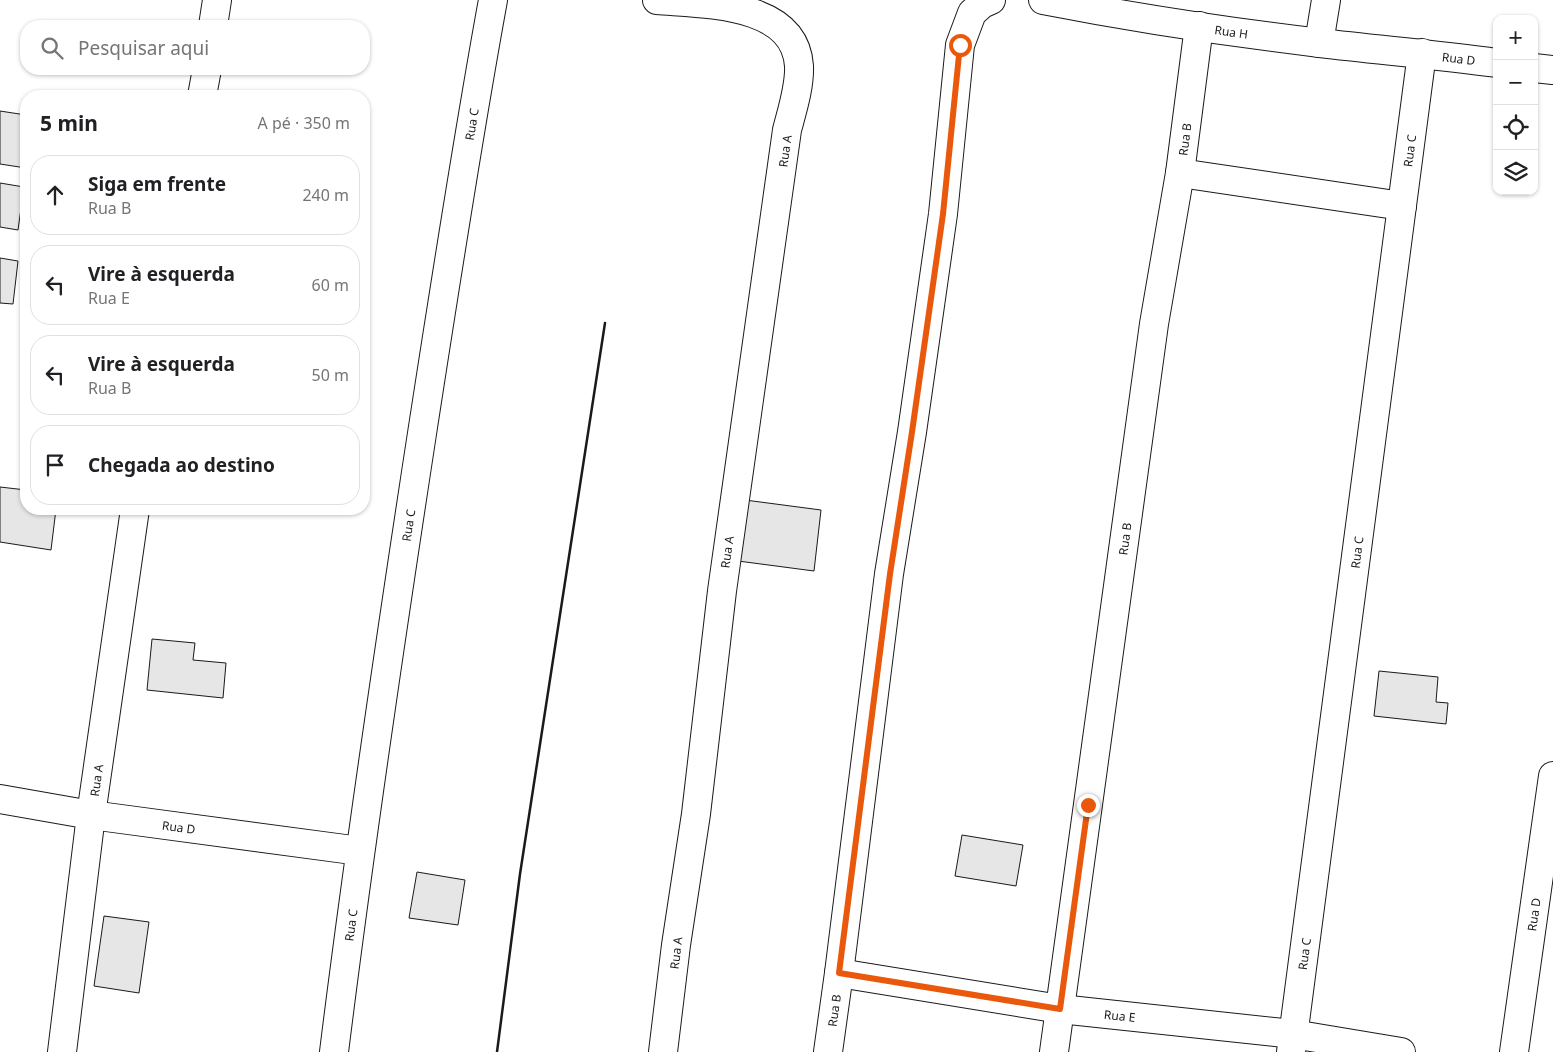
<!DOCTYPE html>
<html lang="pt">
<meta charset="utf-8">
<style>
:root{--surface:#fff;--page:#f2f2f2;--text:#202124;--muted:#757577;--line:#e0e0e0}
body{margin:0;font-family:"Noto Sans",sans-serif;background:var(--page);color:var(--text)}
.controls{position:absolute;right:15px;top:15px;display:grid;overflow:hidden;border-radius:10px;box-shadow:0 1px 4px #0004}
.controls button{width:45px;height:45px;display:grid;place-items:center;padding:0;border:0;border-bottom:1px solid var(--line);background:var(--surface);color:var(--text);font:25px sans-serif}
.stop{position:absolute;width:15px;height:15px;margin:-11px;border:4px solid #ea580c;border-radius:50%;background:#fff}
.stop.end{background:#ea580c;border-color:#fff;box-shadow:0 1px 5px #0008}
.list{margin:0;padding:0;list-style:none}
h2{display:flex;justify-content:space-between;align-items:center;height:65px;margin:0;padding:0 20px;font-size:21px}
h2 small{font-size:16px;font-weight:400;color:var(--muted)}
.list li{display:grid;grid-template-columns:32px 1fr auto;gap:15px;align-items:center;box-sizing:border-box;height:80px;margin:0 10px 10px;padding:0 10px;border:1px solid var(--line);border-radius:20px}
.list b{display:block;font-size:19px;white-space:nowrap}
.list p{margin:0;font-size:16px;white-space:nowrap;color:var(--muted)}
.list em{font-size:16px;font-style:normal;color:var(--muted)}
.icon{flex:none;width:28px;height:28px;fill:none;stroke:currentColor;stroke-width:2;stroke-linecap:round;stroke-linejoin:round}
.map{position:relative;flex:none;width:1553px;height:1052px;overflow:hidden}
.search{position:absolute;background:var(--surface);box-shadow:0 1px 4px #0004;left:20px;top:20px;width:350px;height:55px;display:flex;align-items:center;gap:12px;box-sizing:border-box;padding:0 18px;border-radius:20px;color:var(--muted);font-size:19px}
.panel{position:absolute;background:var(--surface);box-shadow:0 1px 4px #0004;left:20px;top:90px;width:350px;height:425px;border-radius:20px}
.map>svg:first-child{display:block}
.building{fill:#e6e6e6;stroke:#1a1a1a}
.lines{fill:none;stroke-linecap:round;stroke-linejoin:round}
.minor-casing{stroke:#1a1a1a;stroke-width:30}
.minor{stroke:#fff;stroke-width:28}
.wall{stroke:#1a1a1a;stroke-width:2.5}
.route{stroke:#ea580c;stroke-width:6}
.labels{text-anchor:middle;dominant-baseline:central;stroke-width:4;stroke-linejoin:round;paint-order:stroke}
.street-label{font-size:12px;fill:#1a1a1a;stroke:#fff}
</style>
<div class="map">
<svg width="1553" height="1052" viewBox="0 0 1553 1052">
<rect width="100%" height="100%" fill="#fff"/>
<path class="building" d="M0,111L26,115V168L0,164Z
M0,183L24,187L18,230L0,227Z
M0,258L18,261L13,304L0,303Z
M0,487L26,490V509H56L51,550L0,542Z
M745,500L821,510L814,571L738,561Z
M152,639L195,643L193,660L226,663L223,698L147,690Z
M1379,671L1438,677L1436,702L1448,703L1446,724L1374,716Z
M962,835L1023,845L1016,886L955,876Z
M417,872L465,880L458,925L409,918Z
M104,916L149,922L139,993L94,986Z"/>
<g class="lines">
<defs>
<g id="minor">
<path d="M657,0C704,4 795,2 799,66C800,86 792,111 787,130L722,591L696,814L676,945L663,1052"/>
<path id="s1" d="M1043,0C1135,18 1228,32 1320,43C1379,50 1438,55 1497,63"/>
<path d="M213,26L217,0"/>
<path d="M1319,43L1326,0"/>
<path d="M1534,68L1553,70"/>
<path d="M202,96L207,69"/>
<path d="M1180,173L1402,206"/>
<path id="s2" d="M0,799L91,815L360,851"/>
<path id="s3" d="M839,973L1060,1009L1293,1034L1401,1052"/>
<path id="s4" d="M62,1052L91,815L135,509"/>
<path id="s5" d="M334,1052C360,843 391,635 423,427C445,285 467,142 493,0"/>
<path id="s6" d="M828,1052L839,973L889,574L912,432L943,214L960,45L972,13L982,4L991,0"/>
<path id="s7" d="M1054,1052L1154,324L1180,173L1199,26"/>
<path id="s8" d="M1291,1052L1422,53"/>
<path id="s9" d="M1514,1052L1553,776"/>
</g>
</defs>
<use href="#minor" class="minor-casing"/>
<use href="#minor" class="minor"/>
<path class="wall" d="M497,1052L520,874L605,323"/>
</g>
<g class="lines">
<path class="route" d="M960,45L943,214L912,432L890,574L839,973L1060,1009L1088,805"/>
</g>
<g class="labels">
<g class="street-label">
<text stroke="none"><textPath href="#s1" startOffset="191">Rua H</textPath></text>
<text stroke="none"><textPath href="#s1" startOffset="420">Rua D</textPath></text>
<text stroke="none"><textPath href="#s5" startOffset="938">Rua C</textPath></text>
<text stroke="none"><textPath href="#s7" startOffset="922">Rua B</textPath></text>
<text transform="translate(785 151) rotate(-82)">Rua A</text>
<text stroke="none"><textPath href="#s8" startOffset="909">Rua C</textPath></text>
<text stroke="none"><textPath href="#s5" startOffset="532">Rua C</textPath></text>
<text stroke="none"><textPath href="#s7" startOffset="518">Rua B</textPath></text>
<text transform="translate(727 552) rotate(-82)">Rua A</text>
<text stroke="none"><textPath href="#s8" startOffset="504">Rua C</textPath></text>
<text stroke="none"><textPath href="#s4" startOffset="274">Rua A</textPath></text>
<text stroke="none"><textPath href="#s2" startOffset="181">Rua D</textPath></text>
<text stroke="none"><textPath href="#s9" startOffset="139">Rua D</textPath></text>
<text stroke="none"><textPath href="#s5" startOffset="128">Rua C</textPath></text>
<text transform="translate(676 953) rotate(-83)">Rua A</text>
<text stroke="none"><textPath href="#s8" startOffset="99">Rua C</textPath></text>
<text stroke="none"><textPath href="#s6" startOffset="42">Rua B</textPath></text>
<text stroke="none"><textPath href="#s3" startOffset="284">Rua E</textPath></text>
</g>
</g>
</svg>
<div class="controls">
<button>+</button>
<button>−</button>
<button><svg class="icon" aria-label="locate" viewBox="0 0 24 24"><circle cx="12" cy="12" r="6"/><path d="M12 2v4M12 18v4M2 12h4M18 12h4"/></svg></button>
<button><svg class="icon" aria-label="layers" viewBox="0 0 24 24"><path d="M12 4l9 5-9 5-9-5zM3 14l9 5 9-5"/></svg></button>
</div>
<div class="stop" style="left:960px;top:45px"></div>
<div class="stop end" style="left:1088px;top:805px"></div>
<div class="search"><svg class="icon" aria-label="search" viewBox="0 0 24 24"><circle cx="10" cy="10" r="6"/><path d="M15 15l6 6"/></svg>Pesquisar aqui</div>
<section class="panel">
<h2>5 min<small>A pé · 350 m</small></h2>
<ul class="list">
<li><svg class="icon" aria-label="ahead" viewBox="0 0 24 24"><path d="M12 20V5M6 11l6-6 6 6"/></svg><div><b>Siga em frente</b><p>Rua B</p></div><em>240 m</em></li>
<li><svg class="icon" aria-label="left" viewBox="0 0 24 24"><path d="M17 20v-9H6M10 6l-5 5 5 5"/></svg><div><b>Vire à esquerda</b><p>Rua E</p></div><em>60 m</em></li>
<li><svg class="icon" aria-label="left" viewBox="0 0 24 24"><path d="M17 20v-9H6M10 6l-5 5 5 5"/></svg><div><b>Vire à esquerda</b><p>Rua B</p></div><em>50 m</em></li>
<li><svg class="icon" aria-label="arrive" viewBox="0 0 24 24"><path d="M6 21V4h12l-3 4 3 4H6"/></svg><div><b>Chegada ao destino</b></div></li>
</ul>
</section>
</div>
